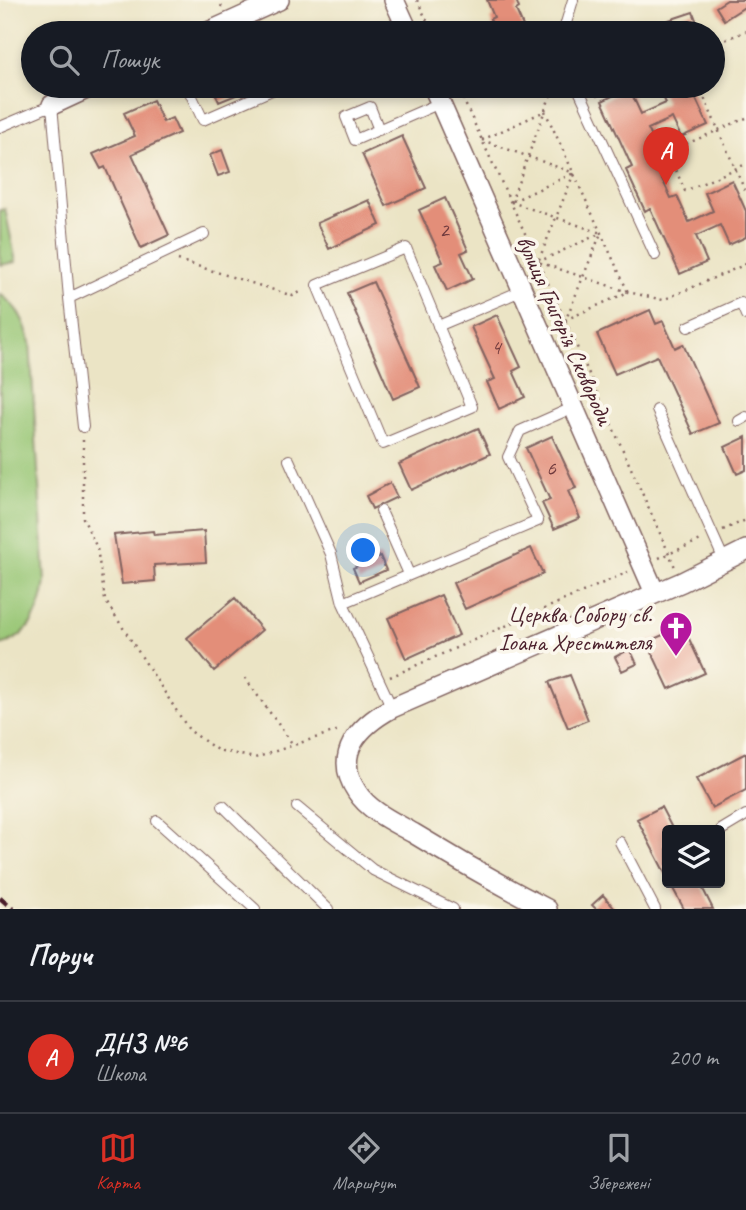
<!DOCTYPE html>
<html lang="uk">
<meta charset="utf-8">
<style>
:root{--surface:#171b24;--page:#242831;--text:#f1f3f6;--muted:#9ea1a6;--line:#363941;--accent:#d93025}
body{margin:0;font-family:Caveat,sans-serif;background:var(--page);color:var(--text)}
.controls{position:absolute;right:21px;bottom:21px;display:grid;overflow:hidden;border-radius:7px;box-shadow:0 4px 10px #0003}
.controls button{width:63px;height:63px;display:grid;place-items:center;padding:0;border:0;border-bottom:2px solid var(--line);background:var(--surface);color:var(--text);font:35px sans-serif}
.you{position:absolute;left:364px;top:551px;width:24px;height:24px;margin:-18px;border:5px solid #fff;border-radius:50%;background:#1a73e8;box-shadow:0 0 0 10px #1a73e833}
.badge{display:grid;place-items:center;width:46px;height:46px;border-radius:50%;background:var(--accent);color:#fff;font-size:23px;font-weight:700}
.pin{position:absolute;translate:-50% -58px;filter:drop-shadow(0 2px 4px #0008)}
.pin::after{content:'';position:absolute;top:37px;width:24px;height:21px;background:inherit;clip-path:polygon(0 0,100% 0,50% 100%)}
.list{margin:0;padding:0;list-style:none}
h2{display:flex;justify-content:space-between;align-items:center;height:91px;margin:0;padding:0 28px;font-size:30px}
h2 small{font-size:23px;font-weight:400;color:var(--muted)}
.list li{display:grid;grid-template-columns:46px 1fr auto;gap:21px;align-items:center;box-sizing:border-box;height:112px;padding:0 28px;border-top:2px solid var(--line)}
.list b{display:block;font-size:26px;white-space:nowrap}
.list p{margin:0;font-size:23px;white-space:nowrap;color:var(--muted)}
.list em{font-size:23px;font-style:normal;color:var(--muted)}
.icon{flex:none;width:38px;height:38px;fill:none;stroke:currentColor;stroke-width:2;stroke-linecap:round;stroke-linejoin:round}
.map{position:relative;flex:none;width:746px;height:909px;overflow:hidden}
.search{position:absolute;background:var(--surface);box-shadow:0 4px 10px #0003;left:21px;right:21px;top:21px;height:77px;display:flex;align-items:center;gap:18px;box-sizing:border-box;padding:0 24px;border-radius:38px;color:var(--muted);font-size:26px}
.sheet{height:203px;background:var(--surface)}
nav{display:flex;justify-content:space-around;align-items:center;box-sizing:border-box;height:98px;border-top:2px solid var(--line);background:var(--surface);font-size:19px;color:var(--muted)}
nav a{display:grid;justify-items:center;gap:4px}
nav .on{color:var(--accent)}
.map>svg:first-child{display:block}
.grass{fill:#98c675;stroke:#717250;stroke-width:2}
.building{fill:#e38e79}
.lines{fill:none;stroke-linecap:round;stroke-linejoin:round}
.service-casing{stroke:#826461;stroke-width:12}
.minor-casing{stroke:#826461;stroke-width:22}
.path{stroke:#826461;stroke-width:2.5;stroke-dasharray:2 5;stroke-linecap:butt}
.service{stroke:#fff;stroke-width:10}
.minor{stroke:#fff;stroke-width:19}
.rail{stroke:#4a1f2b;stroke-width:4.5;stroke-dasharray:10 5;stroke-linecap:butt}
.labels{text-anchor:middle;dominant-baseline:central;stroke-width:7;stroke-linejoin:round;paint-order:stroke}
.number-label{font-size:21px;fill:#703b3e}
.street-label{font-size:24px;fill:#4a1f2b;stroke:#fbf7ec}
.poi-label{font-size:24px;fill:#4a1f2b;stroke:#fbf7ec;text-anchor:end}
</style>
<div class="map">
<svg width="746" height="909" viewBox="0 0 746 909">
<rect width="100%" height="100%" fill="#fbf7ec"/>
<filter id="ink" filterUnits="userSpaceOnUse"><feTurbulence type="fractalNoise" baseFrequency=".0143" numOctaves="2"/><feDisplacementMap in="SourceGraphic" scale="14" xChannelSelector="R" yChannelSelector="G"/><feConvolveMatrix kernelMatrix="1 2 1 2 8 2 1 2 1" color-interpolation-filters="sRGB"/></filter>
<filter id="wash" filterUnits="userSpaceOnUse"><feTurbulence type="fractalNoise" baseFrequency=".00686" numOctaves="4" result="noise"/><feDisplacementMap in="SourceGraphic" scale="28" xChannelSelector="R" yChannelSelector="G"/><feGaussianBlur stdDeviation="1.57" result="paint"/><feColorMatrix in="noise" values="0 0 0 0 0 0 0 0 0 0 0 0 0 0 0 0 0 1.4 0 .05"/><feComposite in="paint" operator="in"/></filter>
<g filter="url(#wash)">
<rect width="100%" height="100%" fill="#ebe4c5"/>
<path class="grass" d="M5,209L16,262L0,265V210Z
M0,294C18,307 25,321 30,342L45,581C42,609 30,638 0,645Z"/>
<g id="blocks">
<path class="building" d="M487,0H516L519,8L516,10L526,33H496L490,19L494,17Z
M727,0H746V6L724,20L716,7Z
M693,12L698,25L666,33L663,22Z
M358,24L360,28L365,26L369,33H337Z
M322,26L325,33H305Z
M212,86H258L219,102Z
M658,86H690L708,125L681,137L672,118L648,129L660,154L652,157L671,198L677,196L689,222L713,211L705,193L732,180L746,211V237L729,245L720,225L696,236L707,262L680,274L650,208L645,211L626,170L632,167L602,101L629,88L641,114L666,103Z
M153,100L163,122L172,118L179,133L132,154L169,235L141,248L105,167L101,169L93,154L135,136L124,113Z
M402,136L426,188L386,206L362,154Z
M222,150L230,172L218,176L210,155Z
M445,198L468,250L461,253L473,279L447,291L435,265L443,262L419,210Z
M369,200L380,225L329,249L317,223Z
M373,282L420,387L393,399L347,293Z
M650,310L656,324L663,321L675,348L683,344L719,423L693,434L657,356L615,374L597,334Z
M497,315L521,367L513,371L525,397L499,409L487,382L495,379L471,327Z
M478,428L490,454L411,490L399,464Z
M552,436L576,488L568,491L580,518L554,529L542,503L550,500L526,448Z
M746,437V470L737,474L725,447Z
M390,483L397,497L372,509L366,496Z
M153,531L154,535L204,531L206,562L154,565L155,581L122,584L114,535Z
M531,548L543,574L465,609L453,583Z
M380,556L386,570L359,582L353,568Z
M441,595L459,635L406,659L388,618Z
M235,598L262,630L214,671L187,638Z
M683,626L705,673L669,689L647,642Z
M630,649L637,664L622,671L615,657Z
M570,675L588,720L568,728L549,682Z
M746,753V790L712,808L696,779Z
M661,807L673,830H667V877L637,819Z
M670,883H700L713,909H684Z
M603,895L615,909H596L592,905Z"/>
</g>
</g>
<g filter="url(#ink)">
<use href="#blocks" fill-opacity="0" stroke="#826461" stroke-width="2"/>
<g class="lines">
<defs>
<path id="service" d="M563,33L573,0
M187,86L203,120L281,86
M577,86L655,255
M0,127L52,105L69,298L204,234
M379,130L370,107L346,117L355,140L440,103
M406,248L472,407L383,444L317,285Z
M69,298L83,427
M438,326L521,291
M688,327L741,303L746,315
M657,410L724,560
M739,421L746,417
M289,460L331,554L343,603L392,708
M381,511L409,574
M343,603L538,521L508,457L520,431L572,408
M223,806L328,909
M297,807L373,870L453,909
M157,821L255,909
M721,830L746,815
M620,842L655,909"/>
<path id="minor" d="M394,0L409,33
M206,33L279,0
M433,86L655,593
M52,105L93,86
M547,909C501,885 457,860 413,833C394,822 369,811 357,792C332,754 359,726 392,708L682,582L746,550"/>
</defs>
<use href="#service" class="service-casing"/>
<use href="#minor" class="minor-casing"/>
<path class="path" d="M417,0L433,33
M221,7L224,0
M713,45L746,31
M457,86L565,320L675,567
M699,86L746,193
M596,96L620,86
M545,111L628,292
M746,118L668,152L685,191L746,164
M482,140L574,173L538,262L628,292L663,300L746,264
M482,140L545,111
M513,201L574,173
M511,202L601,233L566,319
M511,202L554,86
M178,260L293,296L304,290
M538,262L599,234
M565,320L626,293
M83,440V518L97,548L105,600L189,730L217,750L255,758L339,730
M723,530L746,520
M659,558L701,540
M390,677L628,572
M245,678L294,746"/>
<use href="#service" class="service"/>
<use href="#minor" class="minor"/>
<path class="rail" d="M0,898L13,909"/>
</g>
</g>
<defs>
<symbol id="church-pin" viewBox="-11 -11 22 30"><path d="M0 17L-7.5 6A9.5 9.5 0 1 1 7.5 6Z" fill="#b5179e" stroke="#fbf7ec"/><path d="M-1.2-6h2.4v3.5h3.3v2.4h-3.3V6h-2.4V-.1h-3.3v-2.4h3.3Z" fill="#fff"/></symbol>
</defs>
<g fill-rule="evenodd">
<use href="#church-pin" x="657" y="609" width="38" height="52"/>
</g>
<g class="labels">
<g class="number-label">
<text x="444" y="230">2</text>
<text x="496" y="347">4</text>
<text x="551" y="468">6</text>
</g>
<g class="street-label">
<text transform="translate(565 330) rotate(66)">вулиця Григорія Сковороди</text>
</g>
<g class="poi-label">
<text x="652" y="614">Церква Собору св.<tspan x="652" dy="28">Іоана Хрестителя</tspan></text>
</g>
</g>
</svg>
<div class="controls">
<button><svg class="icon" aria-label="layers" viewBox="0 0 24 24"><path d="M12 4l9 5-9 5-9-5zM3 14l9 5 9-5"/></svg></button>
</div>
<div class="you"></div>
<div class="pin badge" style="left:666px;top:185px">A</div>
<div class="search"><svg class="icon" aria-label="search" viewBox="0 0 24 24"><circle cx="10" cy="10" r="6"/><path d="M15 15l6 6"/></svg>Пошук</div>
</div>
<section class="sheet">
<h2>Поруч<small></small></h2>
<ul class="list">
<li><span class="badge">A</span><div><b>ДНЗ №6</b><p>Школа</p></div><em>200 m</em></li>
</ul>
</section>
<nav>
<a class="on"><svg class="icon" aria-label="map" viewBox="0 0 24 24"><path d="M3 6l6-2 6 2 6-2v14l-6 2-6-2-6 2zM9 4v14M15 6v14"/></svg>Карта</a>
<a><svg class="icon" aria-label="directions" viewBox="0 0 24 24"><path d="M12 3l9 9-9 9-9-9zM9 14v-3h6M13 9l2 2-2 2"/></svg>Маршрут</a>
<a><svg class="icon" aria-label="saved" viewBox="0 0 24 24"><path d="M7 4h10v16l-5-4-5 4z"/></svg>Збережені</a>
</nav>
